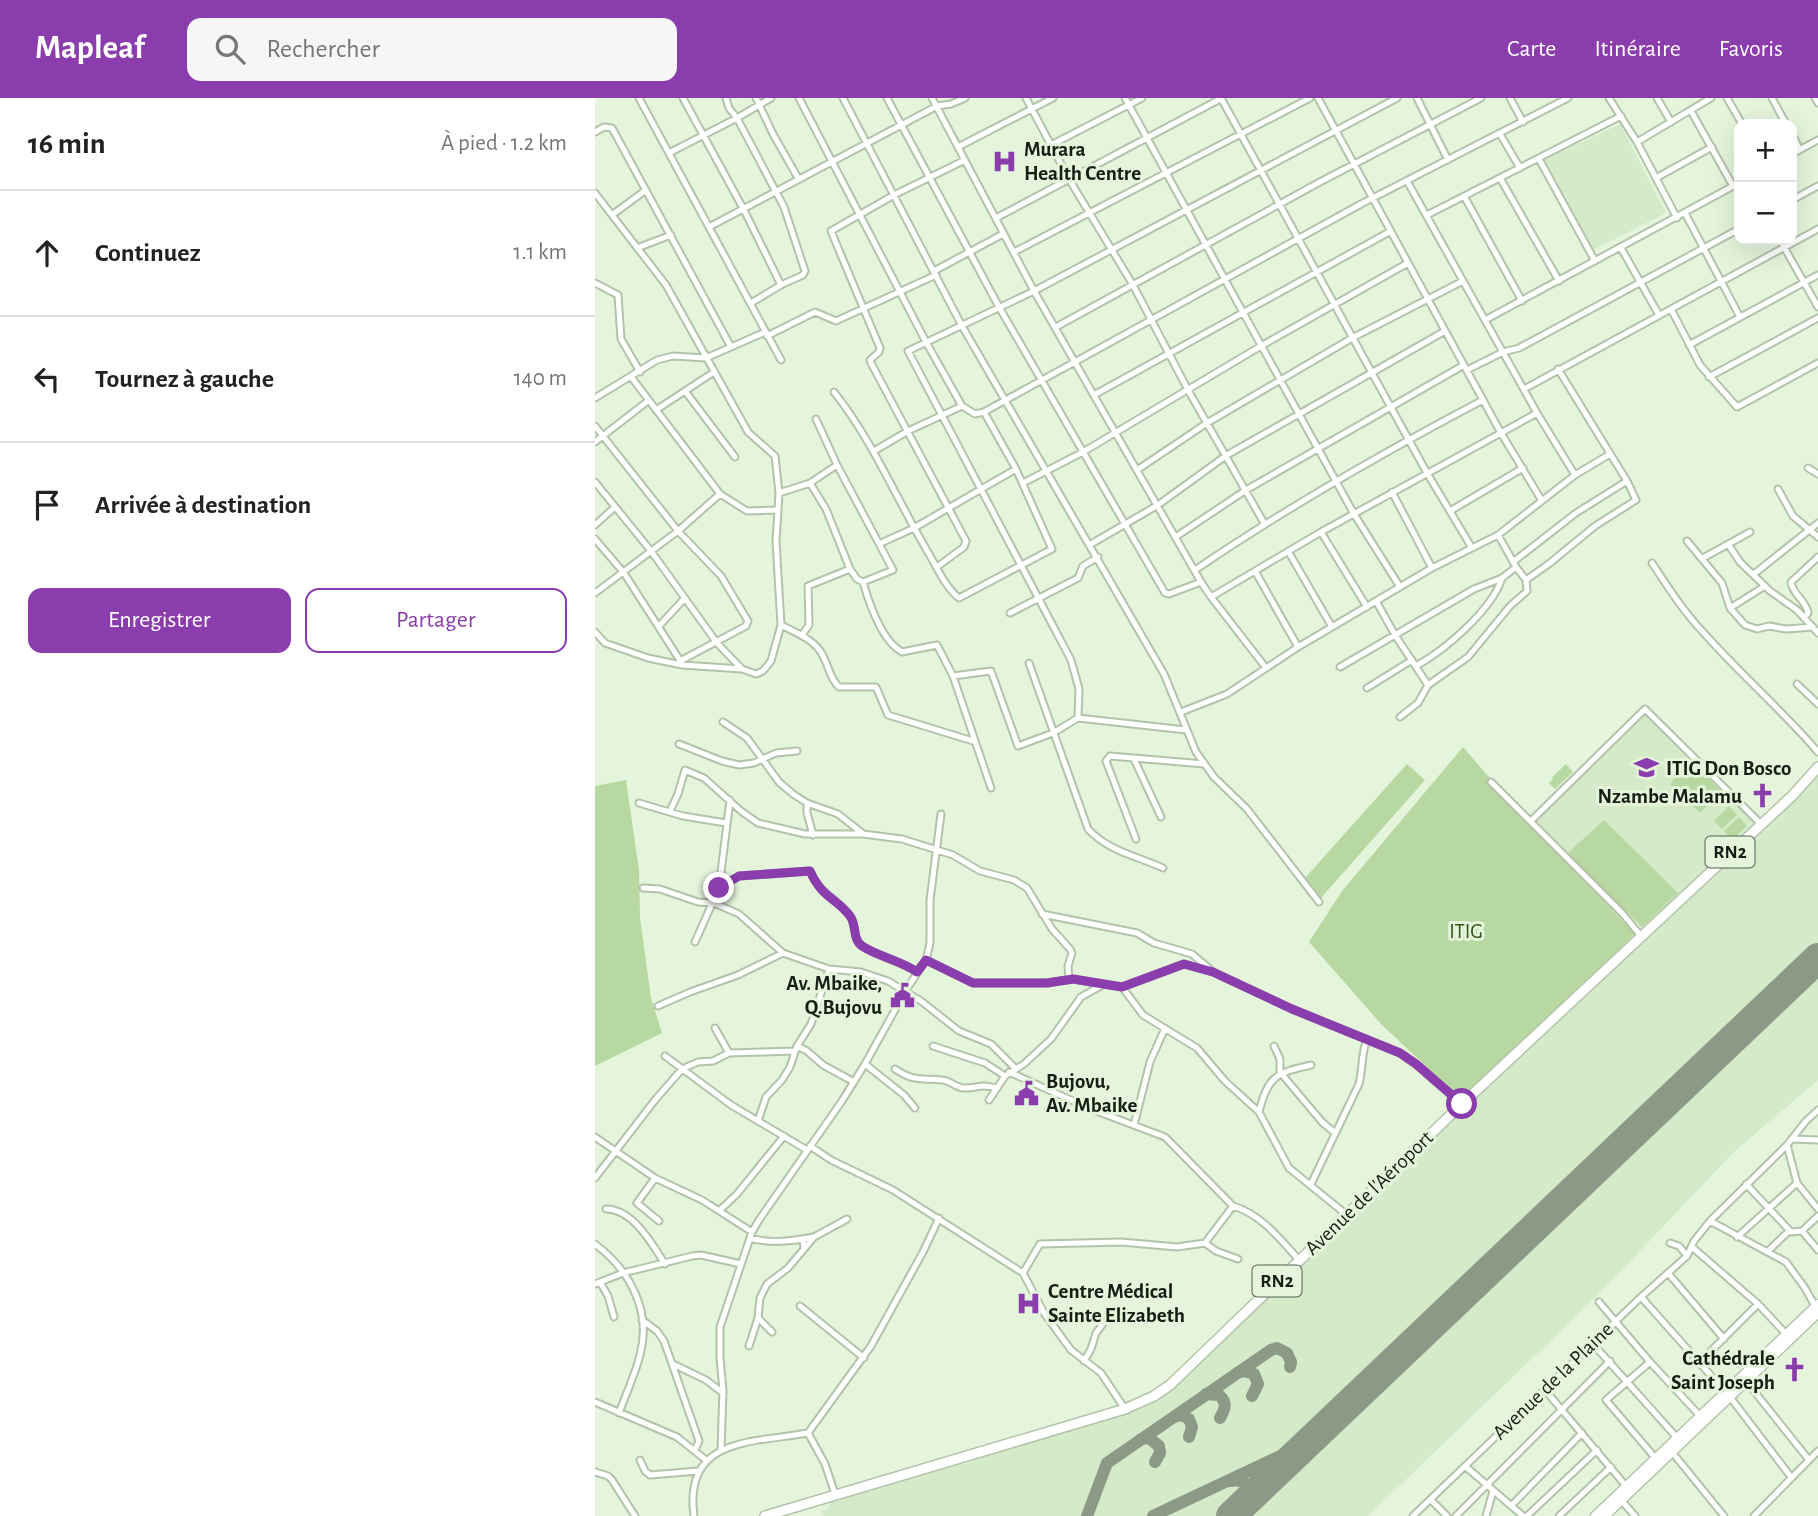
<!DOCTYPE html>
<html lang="fr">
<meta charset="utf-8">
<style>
:root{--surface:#fff;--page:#f6f6f6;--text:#222;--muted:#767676;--line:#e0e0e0;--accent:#8b3dae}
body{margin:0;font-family:"Alegreya Sans",sans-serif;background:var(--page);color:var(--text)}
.controls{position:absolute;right:21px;top:21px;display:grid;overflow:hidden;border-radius:14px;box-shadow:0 7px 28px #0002}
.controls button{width:63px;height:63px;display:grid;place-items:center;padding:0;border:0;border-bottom:2px solid var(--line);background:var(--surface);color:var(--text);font:35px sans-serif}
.stop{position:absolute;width:21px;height:21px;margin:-16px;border:5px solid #8b3dae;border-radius:50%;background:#fff}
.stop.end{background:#8b3dae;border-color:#fff;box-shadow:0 2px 7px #0008}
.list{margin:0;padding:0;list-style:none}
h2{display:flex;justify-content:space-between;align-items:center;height:91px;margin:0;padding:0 28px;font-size:30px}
h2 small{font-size:23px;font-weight:400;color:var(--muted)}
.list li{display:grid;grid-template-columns:46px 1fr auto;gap:21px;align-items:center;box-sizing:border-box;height:126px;padding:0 28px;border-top:2px solid var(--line)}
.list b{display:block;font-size:26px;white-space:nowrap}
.list em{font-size:23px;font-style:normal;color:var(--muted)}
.actions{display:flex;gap:14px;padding:21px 28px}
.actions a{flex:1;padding:16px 0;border:2px solid var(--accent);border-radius:14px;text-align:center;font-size:24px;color:var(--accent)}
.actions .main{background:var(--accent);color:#fff}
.icon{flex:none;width:38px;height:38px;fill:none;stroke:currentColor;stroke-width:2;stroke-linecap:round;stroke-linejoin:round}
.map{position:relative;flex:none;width:1223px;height:1418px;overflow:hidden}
header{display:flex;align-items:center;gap:42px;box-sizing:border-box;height:98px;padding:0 35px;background:var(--accent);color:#fff}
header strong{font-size:33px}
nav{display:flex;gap:38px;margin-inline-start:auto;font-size:24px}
.search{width:490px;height:63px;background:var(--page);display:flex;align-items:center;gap:18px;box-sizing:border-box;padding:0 24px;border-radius:14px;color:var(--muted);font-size:26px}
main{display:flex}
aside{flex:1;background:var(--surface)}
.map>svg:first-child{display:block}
.built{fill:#d5eac9}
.green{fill:#b7d9a1}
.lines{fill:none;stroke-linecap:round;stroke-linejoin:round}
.taxiway{stroke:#8c9986;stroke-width:12}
.runway{stroke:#8c9986;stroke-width:30}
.minor-casing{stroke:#b3c3aa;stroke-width:9}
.secondary-casing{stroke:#b3c3aa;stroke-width:11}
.trunk-casing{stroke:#b3c3aa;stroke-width:12}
.minor{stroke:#fff;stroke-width:5}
.secondary{stroke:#fff;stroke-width:8}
.trunk{stroke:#fff;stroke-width:9}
.route{stroke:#8b3dae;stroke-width:9}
.labels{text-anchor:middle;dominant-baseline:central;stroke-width:6;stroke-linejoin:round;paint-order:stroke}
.shield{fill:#e4f5db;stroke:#555e50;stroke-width:2}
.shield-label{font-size:19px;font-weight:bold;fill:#181e15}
.poi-label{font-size:21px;font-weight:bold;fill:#181e15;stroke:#e4f5db;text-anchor:start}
.park-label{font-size:21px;fill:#315117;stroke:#e4f5db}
.street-label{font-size:21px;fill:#181e15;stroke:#e4f5db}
</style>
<header>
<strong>Mapleaf</strong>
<div class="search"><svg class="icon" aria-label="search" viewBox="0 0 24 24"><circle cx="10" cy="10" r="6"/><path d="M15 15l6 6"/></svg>Rechercher</div>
<nav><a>Carte</a><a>Itinéraire</a><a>Favoris</a></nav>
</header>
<main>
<aside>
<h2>16 min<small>À pied · 1.2 km</small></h2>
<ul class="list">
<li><svg class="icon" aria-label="ahead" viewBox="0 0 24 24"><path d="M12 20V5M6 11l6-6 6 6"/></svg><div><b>Continuez</b></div><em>1.1 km</em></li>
<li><svg class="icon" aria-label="left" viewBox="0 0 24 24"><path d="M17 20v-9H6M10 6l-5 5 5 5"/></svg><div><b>Tournez à gauche</b></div><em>140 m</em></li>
<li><svg class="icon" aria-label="arrive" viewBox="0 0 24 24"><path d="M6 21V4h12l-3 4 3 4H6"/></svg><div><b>Arrivée à destination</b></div></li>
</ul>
<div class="actions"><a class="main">Enregistrer</a><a>Partager</a></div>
</aside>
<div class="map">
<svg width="1223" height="1418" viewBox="0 0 1223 1418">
<rect width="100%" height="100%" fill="#e4f5db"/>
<path class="built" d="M1025,26L1071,115L998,152L949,62Z
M1051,616L1161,725L1048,832L939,725Z
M1223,674V982L1139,1054L1002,1198L773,1418H229L226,1413L232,1411L240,1400L363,1363L370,1366L380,1363L383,1358L557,1302L832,1046Z"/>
<path class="green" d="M868,649L931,722L1040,836L867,1002L787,927L714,844L747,793Z
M1095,663L1127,694L1105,715L1075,686Z
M812,666L830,682L725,801L710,780Z
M971,666L978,674L960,691L954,685L958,681L957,679Z
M31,682L44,772L45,820L56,900L67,935L0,968V688Z
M1134,708L1142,717L1127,731L1119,723Z
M1144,719L1152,728L1137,742L1129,733Z
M1009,722L1083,795L1047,829L973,755Z"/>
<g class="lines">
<path class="taxiway" d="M642,1275L650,1273L659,1276L663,1286L657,1298
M611,1296L624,1297C633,1305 630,1311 625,1320
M579,1319L586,1317L594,1321L597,1329L594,1339
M546,1341L554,1340L564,1348L565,1355L560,1364
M635,1383C650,1380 657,1389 652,1403
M492,1418L512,1365L676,1252L682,1250L692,1255L696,1264L695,1269
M558,1418L713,1345"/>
<path class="runway" d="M636,1418L1223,860"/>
<defs>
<path id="minor" d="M44,0L186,262
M88,0L149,112L186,187L156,205
M131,0L134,10L142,20L176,0
M161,0L178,36L203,80
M204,0L331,244L367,308
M248,0L367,228L569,576L601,654L619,679L652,711L724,804
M292,0L404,209L570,495L574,496L606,484
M337,0L439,193L606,484L616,499L671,570
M431,0L474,81L538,187L593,292L669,425
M530,0L759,416L805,489
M626,0L832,375L877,450
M723,0L906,335L947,403
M822,0L853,62
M915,0L928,24
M1014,0L1042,44L1082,120
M1062,0L1076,24
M1132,0L1147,26
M1177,0L1191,26
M1220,0L1223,5
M1096,13L1138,88
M0,34L9,29L17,30L136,249
M905,36L925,70
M1197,36L1205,52
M1042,44L1116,0
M456,47L547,0
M363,49L458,0
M74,55L142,20L189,109L210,173L208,177L186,187
M1197,56L1223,42
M944,61L1000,163
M905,80L964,183
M1061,80L1117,49
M812,83L942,315L980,377
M0,95L71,187L153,334L180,358L184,395L181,443L186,527L176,563L168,573L161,576L147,571L87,567L53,560L10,545L0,534
M869,98L927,203
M1197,102L1223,88
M1090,115L1145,219
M17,117L51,92
M832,117L1026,18
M401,120L627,0
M114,129L342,8L356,6L370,0
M1185,142L1223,209
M42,150L76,137
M1026,150L1064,217
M419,154L715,0
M339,173L408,136
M0,185L23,197L26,241L45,274
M1076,211L1105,267L1142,309L1223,265
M890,222L1144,85
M461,229L723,85L886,0
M172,238L220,214L241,223L341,177
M1094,247L1223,177
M872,272L908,254L924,250L1144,131
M1114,279L1223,220
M37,280L125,396L152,413L181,412
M929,291L1223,131
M90,293L140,359
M239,294C278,343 302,402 334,456C342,470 351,490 364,500L457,451L421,371L389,314
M499,297L796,133
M0,300L62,262L78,258L111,260L170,234
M61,312L119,274
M0,328L83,433L126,478L153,523L151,528L85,563
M0,344L53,303
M279,353L313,333L367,308L380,316L389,314L766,106L973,0
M1213,370L1223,376
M542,372L612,325L759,239L868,183
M0,384L56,453L122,545L147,571
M215,385L231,411L255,471L262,481L268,484L298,472L242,367L221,321
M428,385L488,354L666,248L813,165
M1183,391L1198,418L1223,439
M797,394L837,470
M184,395L215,385L242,367
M855,413L928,370
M0,427L20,409
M726,434L772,509
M903,437L920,467
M582,438L651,392L869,267
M0,441L29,475L86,564
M1092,443L1127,485L1135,510L1150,527L1162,531L1174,528L1191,531L1218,529
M286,445L319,430L421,371
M496,446L563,407L632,357L850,233
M1133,446L1145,464L1175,493L1202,512L1223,535
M693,453L737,529
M1108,460L1155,434
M918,464L981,415L1032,383L963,271
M1057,465C1073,489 1088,513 1108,534C1145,576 1187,612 1223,654
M342,469L369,449L371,443L276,265L275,262L284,254L285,250L236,133L299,97L370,62
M600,472C693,409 789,354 888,302
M660,473L703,549
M1159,476L1223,425
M931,482L955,465L1000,428L1041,402L1032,383
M268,484C274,505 287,543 307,554L342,547L358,578L396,690
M0,495L83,433L125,396
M616,499L726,434L942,315
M781,503L800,537L833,587L823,605L805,619
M1135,510L1170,488
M415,515L483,480L488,468L503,459
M1209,520L1213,515C1211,502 1197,496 1196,484L1223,459
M186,527C201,535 221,542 228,558C234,569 235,581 244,589H281L293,617L378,643
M64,528L90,500
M207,537L214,527L213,488L255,471
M434,565L493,731C513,753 542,758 568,770
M821,568C850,552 897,512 907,480
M745,569L879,491L907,480L921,469L931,482L932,493L915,508L873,559L833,587
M358,578L396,573L423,648L458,635L483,620L591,632
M1202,586L1223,606
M772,590L817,562
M586,614L632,596L703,549L781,503L837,470L903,437L980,377L1015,356
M483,620L484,591L476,562L313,253L439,193L802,0
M128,624L152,640L184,684L198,696L212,705L243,716L267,735
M84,646L127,663L144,667L159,665L181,655L202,653
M539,661L566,719
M896,684L1027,815L1046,838
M44,705L88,718L131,725
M212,705V715L218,737
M75,713L83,696L90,672L109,680L146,713L163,725L210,736H268L307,741L358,757L385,773L419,782L432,790L457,831L475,851L477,855L473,868L474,882
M936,723L1050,611L1166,726
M541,741L511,663L515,658L609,666
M48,790L65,791L103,804L119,805L144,816L188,855L234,871L266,874L293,883L326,903L364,933L396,946L420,970
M124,790L144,778L215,773C226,798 241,799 255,818C262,827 257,841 267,848C284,859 305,863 322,874
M447,816L542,835L559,845L597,856L616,872
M100,844L124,790L135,702
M331,862L378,885H452L478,881L509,886
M527,889L548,917L602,950L630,983L664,1014L694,1070L752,1117
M63,908L95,894L143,877L188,855
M120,930L134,955
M202,948L212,953L228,967L259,984
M338,948L390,965L410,978
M679,948L685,961V974L727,1024L740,1035
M70,958L136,1007L212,1052
M270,966L309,997L320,1010
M300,971C319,984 326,980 347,982C354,982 360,989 368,990C382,991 383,985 401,990
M414,974L496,1011L570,1039L638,1108C666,1116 685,1141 704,1162
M394,1002L410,978L429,966L456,941L486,899L509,886L527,889L589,866L618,874L697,911L805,955L821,966L867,1006
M664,1014C673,978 681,975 716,967
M163,1023L171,999L187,982L195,969L202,948L216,926L234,871
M539,1027L555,964L570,930
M0,1039L60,1080L107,1102L157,1134
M1198,1041L1223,1042
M1192,1047L1202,1085L1223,1111
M215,1048L236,1062L298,1092L428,1175L449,1215L476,1252L506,1275L530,1311
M0,1080L60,1002L87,971L103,964L118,963L134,955L200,953
M60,1080L42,1105L64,1123
M716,1086L764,986C768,970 766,956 772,941
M1151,1086L1196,1134L1207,1133L1223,1118
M11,1111C38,1111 57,1146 70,1166
M125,1112L142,1096L189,1038
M1115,1123L1191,1164L1210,1190L1220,1208
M1207,1133L1223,1152
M219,1139L252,1121
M1142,1139L1202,1085
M155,1140C176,1146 198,1143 219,1139L209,1151L208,1141
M610,1145L621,1153L643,1161
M1075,1145L1084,1148L1092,1158
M0,1146C35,1172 57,1214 45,1257C40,1277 31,1296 24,1315
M1097,1149L1163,1206L1192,1237
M1172,1154L1194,1133
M428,1175L445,1146L526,1144L582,1149L610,1145L638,1108
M1073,1175L1129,1241
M5,1184L13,1198L19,1219
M0,1186L28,1175L97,1158L106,1157L146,1166
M1046,1199L1135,1299L1196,1379
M1004,1204L1055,1264L1107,1320
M205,1208L269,1260
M163,1220L177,1234
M47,1222L62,1233L69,1243L104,1343L100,1352
M998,1246L1084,1342
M154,1248L163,1220L165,1200L172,1186L193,1170L209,1151
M489,1263L496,1251L501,1235L513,1219
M1055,1264L1011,1302L1062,1362
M1104,1265L1163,1206
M78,1266L111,1282L128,1295
M1151,1283L1214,1362
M950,1292L1031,1388
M0,1304L82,1339L111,1362
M213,1335L230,1366L240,1396
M126,1351L128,1292L125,1260V1229L157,1134L164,1122L247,1003L270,966L311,892L331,862L335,845V802L346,716
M1077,1354L1129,1418
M45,1362L50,1373L55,1377L103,1373
M870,1368L928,1418
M0,1374L13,1378L17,1382L40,1418
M836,1402L852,1418
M1026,1402L1040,1418
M916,1408L987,1335
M99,1418C88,1339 157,1345 213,1335L276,1248L328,1154L344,1120
M818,1418L1046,1199L1092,1158L1099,1143L1115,1123L1192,1047L1211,1023L1223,1012
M861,1418L1015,1263
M891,1418L898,1393
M932,1418L1002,1352
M964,1418L1016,1369
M1159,1418L1223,1353"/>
<path id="secondary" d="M1000,1418L1223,1206
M1010,1418L1223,1215"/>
<path id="trunk" d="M170,1418L530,1311L559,1298L575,1287L867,1006L1198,697L1223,669"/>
</defs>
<use href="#minor" class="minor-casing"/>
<use href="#secondary" class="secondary-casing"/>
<use href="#trunk" class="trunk-casing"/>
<use href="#minor" class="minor"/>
<use href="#secondary" class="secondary"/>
<use href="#trunk" class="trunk"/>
</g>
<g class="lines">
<path class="route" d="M124,790L144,778L215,773C227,800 240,799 255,818C262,827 257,841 267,848C284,859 305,862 322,874L331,862L378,885H452L478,881L527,889L589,866L618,874L697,911L805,955L821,966L867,1006"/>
</g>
<defs>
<symbol id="hospital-bare" viewBox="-9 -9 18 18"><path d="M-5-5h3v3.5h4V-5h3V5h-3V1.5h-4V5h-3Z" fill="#8b3dae" stroke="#e4f5db" stroke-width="2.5" paint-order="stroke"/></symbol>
<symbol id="university-bare" viewBox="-9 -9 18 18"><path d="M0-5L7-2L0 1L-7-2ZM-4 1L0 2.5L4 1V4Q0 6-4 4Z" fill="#8b3dae" stroke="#e4f5db" stroke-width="2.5" paint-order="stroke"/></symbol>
<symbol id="church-bare" viewBox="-9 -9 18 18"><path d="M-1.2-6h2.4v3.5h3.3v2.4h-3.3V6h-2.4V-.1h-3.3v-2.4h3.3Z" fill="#8b3dae" stroke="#e4f5db" stroke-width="2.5" paint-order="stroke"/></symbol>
<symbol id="civic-bare" viewBox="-9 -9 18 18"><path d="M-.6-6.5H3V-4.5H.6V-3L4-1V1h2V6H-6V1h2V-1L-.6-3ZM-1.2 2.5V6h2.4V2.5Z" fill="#8b3dae" stroke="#e4f5db" stroke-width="2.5" paint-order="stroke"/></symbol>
</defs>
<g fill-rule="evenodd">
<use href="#hospital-bare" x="392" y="46" width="35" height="35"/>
<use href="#university-bare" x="1034" y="652" width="35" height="35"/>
<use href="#church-bare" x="1150" y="680" width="35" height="35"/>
<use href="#civic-bare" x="290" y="880" width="35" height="35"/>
<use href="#civic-bare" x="414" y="978" width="35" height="35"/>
<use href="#hospital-bare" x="416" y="1188" width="35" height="35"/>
<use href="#church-bare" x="1182" y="1254" width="35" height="35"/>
</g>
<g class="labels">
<g class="shield">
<rect x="1110.5" y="738.5" width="49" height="31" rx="5"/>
<rect x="657.5" y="1167.5" width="49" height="31" rx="5"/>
</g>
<g class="shield-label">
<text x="1135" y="754">RN2</text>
<text x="682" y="1183">RN2</text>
</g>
<g class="poi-label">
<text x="429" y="51">Murara<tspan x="429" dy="24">Health Centre</tspan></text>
<text x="1071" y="670">ITIG Don Bosco</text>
<text x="1147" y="698" text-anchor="end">Nzambe Malamu</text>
<text x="287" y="885" text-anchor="end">Av. Mbaike,<tspan x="287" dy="24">Q.Bujovu</tspan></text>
<text x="451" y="983">Bujovu,<tspan x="451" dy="24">Av. Mbaike</tspan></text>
<text x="453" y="1193">Centre Médical<tspan x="453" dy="24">Sainte Elizabeth</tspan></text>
<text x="1180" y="1260" text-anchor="end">Cathédrale<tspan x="1180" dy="24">Saint Joseph</tspan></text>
</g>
<g class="park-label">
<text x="871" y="833">ITIG</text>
</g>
<g class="street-label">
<text transform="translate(774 1095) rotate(-44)">Avenue de l'Aéroport</text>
<text transform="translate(958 1283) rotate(-44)">Avenue de la Plaine</text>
</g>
</g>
</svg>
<div class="controls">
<button>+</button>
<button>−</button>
</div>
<div class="stop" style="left:867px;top:1006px"></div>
<div class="stop end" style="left:124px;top:790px"></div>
</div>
</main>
